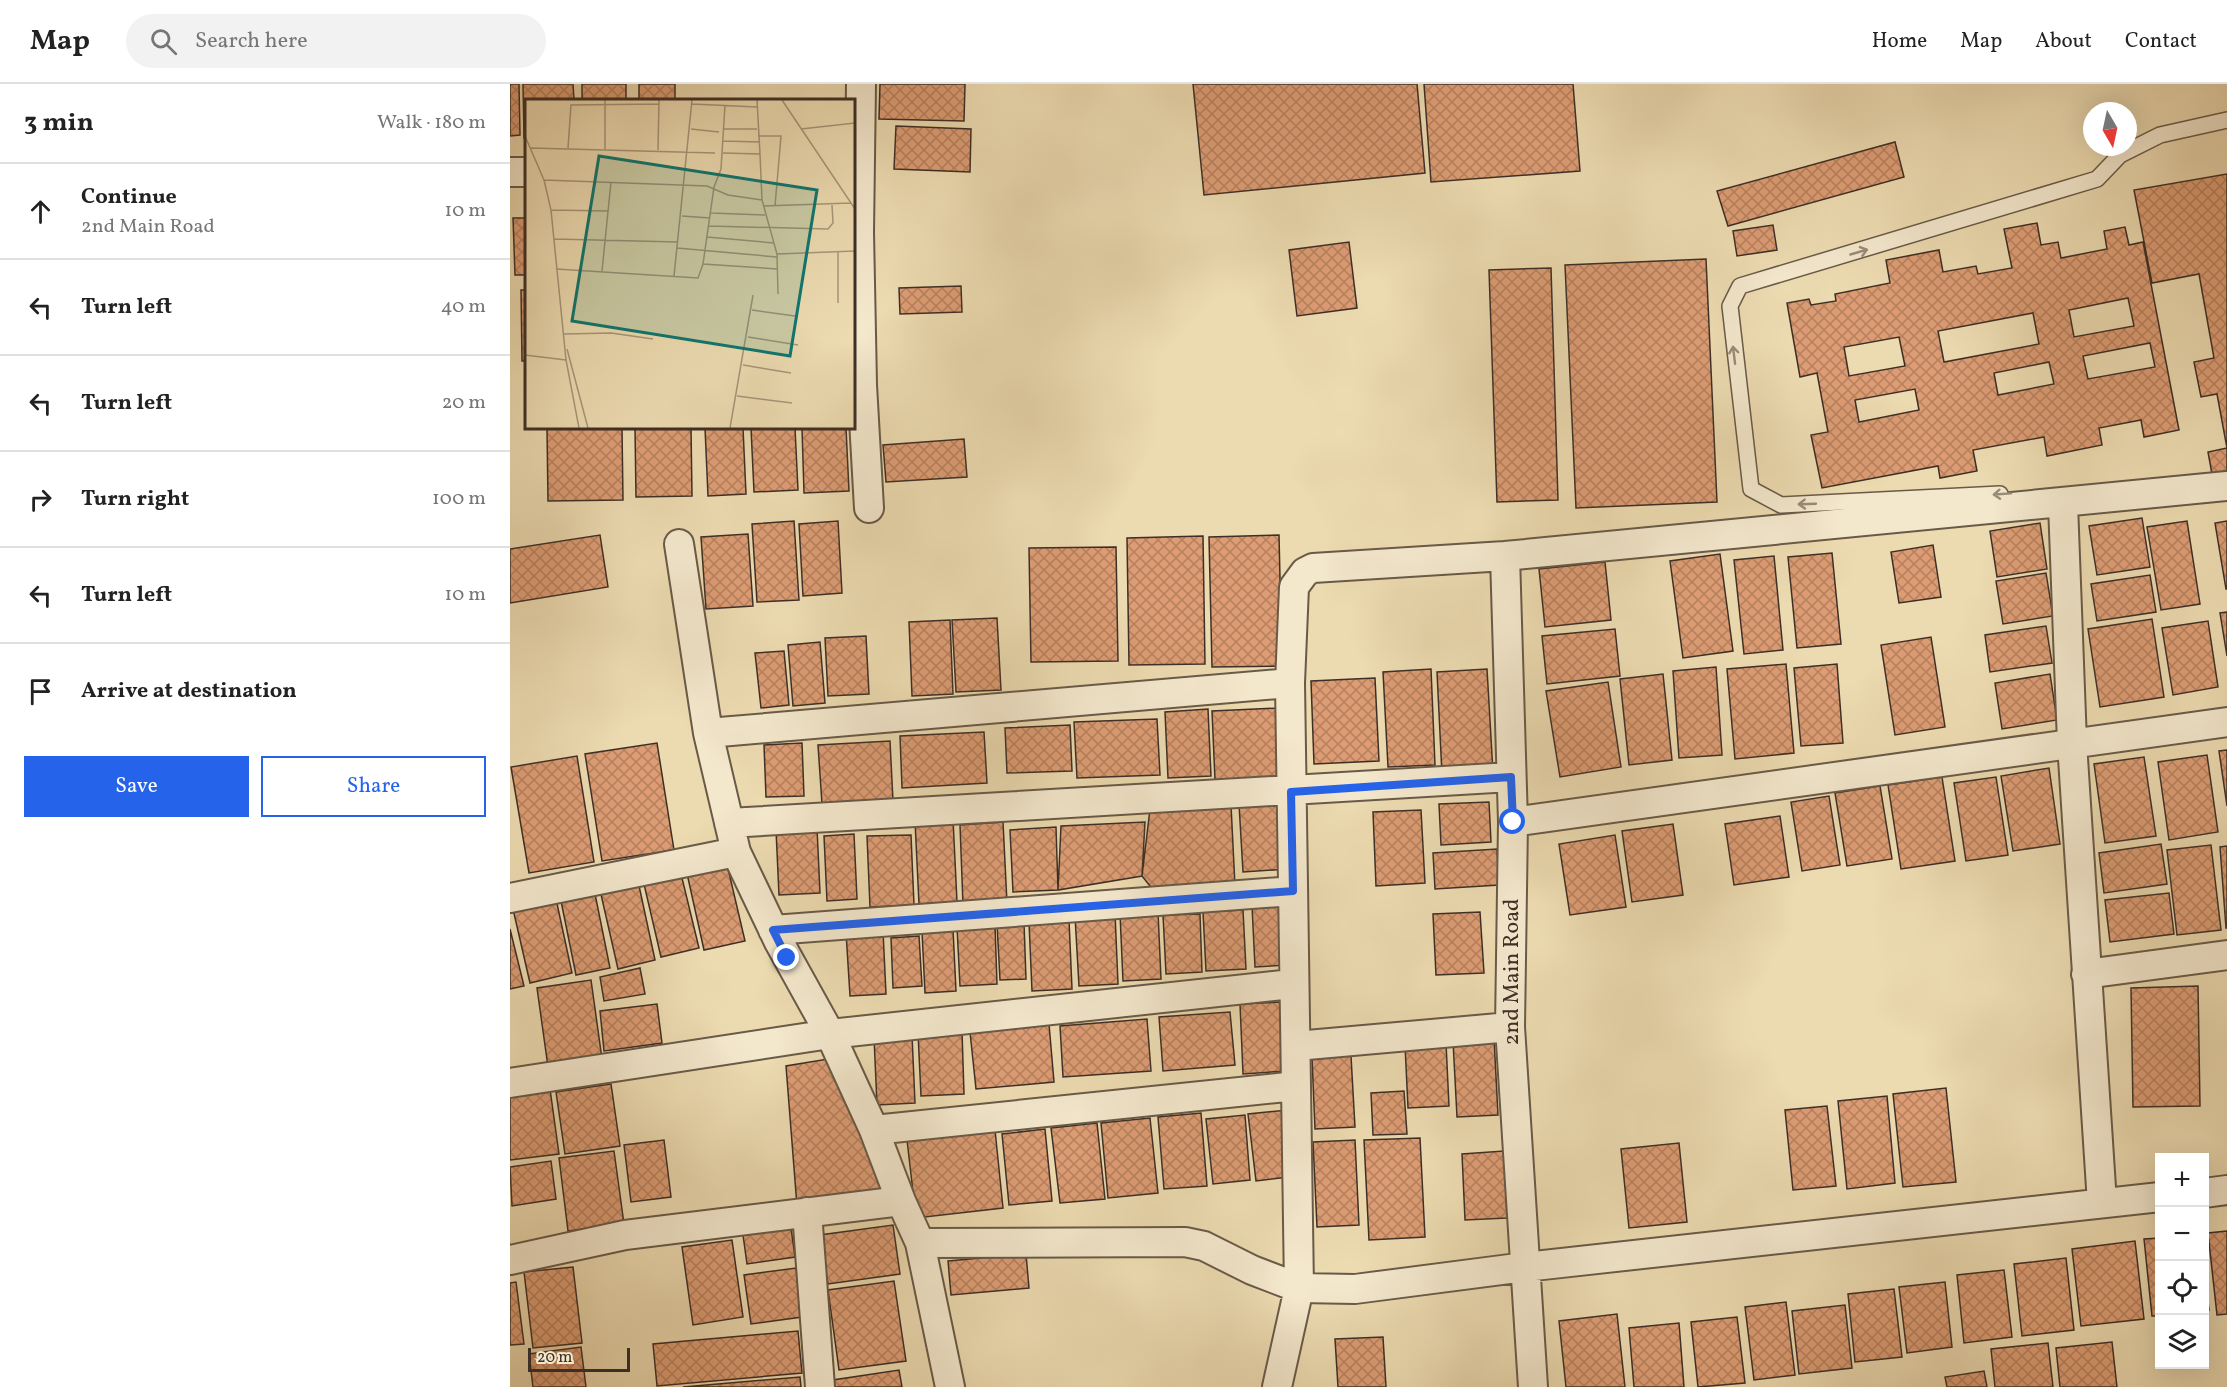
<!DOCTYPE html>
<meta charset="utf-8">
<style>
:root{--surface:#fff;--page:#f2f2f2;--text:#222;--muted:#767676;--line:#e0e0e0;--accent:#2563eb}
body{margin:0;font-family:Vollkorn,serif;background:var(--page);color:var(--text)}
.controls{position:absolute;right:18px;bottom:18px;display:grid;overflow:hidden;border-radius:0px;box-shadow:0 6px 24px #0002}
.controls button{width:54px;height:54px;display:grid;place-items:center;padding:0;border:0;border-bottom:2px solid var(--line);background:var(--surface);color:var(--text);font:30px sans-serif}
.compass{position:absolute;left:1573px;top:18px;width:54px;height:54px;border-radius:50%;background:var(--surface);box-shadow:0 6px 24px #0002;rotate:171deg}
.scale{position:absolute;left:18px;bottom:15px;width:102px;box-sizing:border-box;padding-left:6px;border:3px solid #3d2f26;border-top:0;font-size:16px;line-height:21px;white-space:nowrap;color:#3d2f26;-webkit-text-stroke:4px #f3e7cc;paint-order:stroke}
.stop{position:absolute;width:18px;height:18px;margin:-14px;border:4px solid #2563eb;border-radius:50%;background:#fff}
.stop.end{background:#2563eb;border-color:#fff;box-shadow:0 2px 6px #0008}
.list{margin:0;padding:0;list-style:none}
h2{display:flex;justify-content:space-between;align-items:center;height:78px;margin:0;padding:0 24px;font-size:26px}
h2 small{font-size:20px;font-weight:400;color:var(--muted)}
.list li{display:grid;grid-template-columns:39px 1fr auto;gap:18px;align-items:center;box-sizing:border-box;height:96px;padding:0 24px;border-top:2px solid var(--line)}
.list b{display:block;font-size:22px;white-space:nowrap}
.list p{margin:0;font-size:20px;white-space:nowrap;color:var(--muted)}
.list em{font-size:20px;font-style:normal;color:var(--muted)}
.actions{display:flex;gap:12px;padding:18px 24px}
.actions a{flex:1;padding:14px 0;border:2px solid var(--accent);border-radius:0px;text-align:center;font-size:21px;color:var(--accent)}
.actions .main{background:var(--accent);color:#fff}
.icon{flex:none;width:33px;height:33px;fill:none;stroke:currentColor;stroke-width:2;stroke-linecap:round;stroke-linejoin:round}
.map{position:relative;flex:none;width:1717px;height:1303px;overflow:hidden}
header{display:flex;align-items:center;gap:36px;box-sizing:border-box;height:84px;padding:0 30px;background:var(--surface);border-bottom:2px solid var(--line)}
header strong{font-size:28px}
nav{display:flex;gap:33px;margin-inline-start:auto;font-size:21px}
.search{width:420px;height:54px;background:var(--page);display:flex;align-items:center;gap:15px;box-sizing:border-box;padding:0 21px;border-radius:33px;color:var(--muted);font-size:22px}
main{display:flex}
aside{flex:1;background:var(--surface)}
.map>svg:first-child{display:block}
.building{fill:url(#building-cross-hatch);stroke:#3d2f26;stroke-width:1.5;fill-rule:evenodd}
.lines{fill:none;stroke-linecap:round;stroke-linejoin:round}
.service-casing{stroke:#695a48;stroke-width:18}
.minor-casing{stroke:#695a48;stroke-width:32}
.service{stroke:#f3e7cc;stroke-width:15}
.minor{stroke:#f3e7cc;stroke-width:28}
.oneway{stroke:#988b79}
.route{stroke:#2563eb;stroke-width:8}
.labels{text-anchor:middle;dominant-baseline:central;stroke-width:4.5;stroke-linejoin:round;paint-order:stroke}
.street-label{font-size:22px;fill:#3d2f26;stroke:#f3e7cc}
.inset-road{fill:none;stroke:#a69679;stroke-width:1.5}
.view{fill:#0f766e;fill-opacity:0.15;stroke:#0f766e;stroke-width:3}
.inset-edge{fill:none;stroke:#3d2f26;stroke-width:3}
</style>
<header>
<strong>Map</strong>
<div class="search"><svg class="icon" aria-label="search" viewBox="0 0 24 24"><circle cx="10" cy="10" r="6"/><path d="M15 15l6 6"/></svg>Search here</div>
<nav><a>Home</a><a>Map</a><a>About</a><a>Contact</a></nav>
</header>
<main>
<aside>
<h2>3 min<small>Walk · 180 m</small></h2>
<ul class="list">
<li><svg class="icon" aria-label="ahead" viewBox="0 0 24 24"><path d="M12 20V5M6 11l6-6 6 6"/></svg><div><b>Continue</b><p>2nd Main Road</p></div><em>10 m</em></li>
<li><svg class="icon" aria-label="left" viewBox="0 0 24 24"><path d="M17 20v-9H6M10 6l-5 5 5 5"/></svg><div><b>Turn left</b></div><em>40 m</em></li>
<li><svg class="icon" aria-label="left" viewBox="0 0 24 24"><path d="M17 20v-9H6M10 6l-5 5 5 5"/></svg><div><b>Turn left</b></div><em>20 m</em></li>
<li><svg class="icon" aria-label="right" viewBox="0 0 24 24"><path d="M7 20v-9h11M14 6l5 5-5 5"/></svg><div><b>Turn right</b></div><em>100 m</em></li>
<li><svg class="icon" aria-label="left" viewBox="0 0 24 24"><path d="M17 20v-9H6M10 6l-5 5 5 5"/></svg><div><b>Turn left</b></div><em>10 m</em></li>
<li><svg class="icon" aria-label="arrive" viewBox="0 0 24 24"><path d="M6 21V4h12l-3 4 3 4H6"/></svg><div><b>Arrive at destination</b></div></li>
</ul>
<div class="actions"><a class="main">Save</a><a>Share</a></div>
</aside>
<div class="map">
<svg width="1717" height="1303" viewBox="0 0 1717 1303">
<defs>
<pattern id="building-cross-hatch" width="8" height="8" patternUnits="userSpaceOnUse" patternTransform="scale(1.5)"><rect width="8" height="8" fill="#dd9c73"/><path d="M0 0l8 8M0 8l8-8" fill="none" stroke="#b4805e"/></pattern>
</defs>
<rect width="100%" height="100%" fill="#ecdab0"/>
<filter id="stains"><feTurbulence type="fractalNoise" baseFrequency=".00333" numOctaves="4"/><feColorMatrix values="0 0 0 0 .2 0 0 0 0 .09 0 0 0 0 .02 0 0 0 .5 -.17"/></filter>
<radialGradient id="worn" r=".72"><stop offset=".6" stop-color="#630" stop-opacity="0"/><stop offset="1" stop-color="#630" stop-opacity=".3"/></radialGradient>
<path class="building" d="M0,0H9L10,51L0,52Z
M13,0H63L64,16H16V54H14Z
M72,0H116V16H72Z
M129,0H165V16H129Z
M370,0H455L454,37L369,35Z
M683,0H907L915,89L694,111Z
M914,0H1063L1070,87L921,98Z
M386,42L461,45L460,88L384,85Z
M1385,58L1394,93L1218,142L1207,107Z
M1717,90V387L1702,390L1698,368L1717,364L1707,310L1691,313L1684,278L1704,274L1689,190L1642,199L1624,106Z
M3,134H16V191H5Z
M1527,139L1531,161L1548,158L1551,174L1597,165L1594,147L1615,143L1619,161L1633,158L1669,346L1634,353L1631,336L1589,344L1592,361L1537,372L1534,353L1463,366L1467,387L1430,394L1428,382L1312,404L1301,351L1318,348L1307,289L1290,293L1277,219L1299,215L1301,221L1326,217L1325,210L1380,199L1376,176L1429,166L1433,188L1466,182L1468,190L1502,184L1494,145ZM1618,214L1624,242L1564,253L1559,226ZM1523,229L1529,260L1434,278L1428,247ZM1389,253L1395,282L1339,292L1334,263ZM1640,259L1645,283L1578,295L1573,272ZM1539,278L1544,300L1488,311L1484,289ZM1405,305L1409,326L1349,338L1345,316Z
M1263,141L1267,166L1227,172L1223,147Z
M839,158L847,224L787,232L779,166Z
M1196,175L1207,418L1066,424L1055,181Z
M1041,184L1048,416L987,418L979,186Z
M451,202L452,228L390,230L389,204Z
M11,206H16V277H12Z
M37,344H112L113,416L38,417Z
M125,344H181L182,412L126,413Z
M195,344H233L236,410L198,412Z
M241,344H285L288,406L244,408Z
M292,344H336L339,407L294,409Z
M454,355L457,393L376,398L373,361Z
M1632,434L1640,483L1587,491L1579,442Z
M284,437L289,516L247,518L242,440Z
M328,437L332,509L293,512L289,440Z
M1677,437L1690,520L1651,526L1637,443Z
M1717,437V505H1716L1705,439Z
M1530,439L1537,485L1487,493L1480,447Z
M238,450L243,522L196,525L191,453Z
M90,451L98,503L0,519V465Z
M769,451L772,582L702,583L699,453Z
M693,452L695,580L619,581L617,454Z
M1423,461L1431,513L1389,519L1381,468Z
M606,463L608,577L521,578L519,464Z
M1322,469L1331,560L1287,564L1278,473Z
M1210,470L1223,567L1173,574L1160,477Z
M1264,472L1273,566L1234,570L1224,476Z
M1095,478L1101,536L1035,543L1029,485Z
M1536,489L1543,532L1493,540L1486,497Z
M1640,491L1646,528L1587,537L1581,500Z
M1717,528V572L1710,529Z
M487,534L491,606L446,608L442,536Z
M1642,535L1654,613L1590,623L1578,545Z
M440,536L443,610L402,612L399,538Z
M1698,537L1708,603L1663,611L1652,544Z
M1536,542L1542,579L1480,588L1475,551Z
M1105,545L1110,592L1037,600L1032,552Z
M356,552L359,610L318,612L315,554Z
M1421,553L1435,643L1385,651L1371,561Z
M310,558L315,619L283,622L278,561Z
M274,567L279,621L251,624L245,569Z
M1276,580L1284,669L1225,675L1217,585Z
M1327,580L1333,659L1291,662L1284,584Z
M1206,583L1212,671L1169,674L1163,587Z
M921,585L925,681L878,683L873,588Z
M977,585L983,688L932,691L927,588Z
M1153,590L1162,676L1119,681L1110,595Z
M1540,590L1547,636L1492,645L1485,599Z
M865,594L869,677L804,680L801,597Z
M1098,598L1111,683L1050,693L1036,607Z
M769,624L772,692L705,696L702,627Z
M698,625L701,692L658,694L655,628Z
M647,635L650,691L567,694L564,638Z
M560,641L562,687L497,689L495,644Z
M474,648L477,699L392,704L390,652Z
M380,657L383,717L312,720L308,661Z
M147,659L164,766L92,777L75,670Z
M292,659L294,712L256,713L254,661Z
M1717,666V722L1709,667Z
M1697,671L1708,748L1659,756L1648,678Z
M67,672L84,778L19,789L1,683Z
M1634,673L1646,752L1595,759L1584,680Z
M1539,684L1550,760L1503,767L1491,692Z
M1432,693L1445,777L1391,785L1378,701Z
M1486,693L1498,771L1456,777L1444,699Z
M1370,702L1382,775L1337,782L1325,709Z
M1319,712L1330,781L1292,787L1281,718Z
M775,718L779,785L733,788L729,720Z
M979,718L981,758L931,761L929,720Z
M721,721L725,802L644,807L632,792L640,725Z
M911,726L915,799L866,802L863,728Z
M1270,732L1279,793L1224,801L1215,740Z
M443,735L447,818L409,820L405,737Z
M493,738L497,819L453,821L450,741Z
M635,738L632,792L548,806L551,742Z
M1163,740L1173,811L1122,818L1112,747Z
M546,743L548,806L503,808L500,746Z
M307,744L310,809L269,811L266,746Z
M344,750L347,815L317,817L314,752Z
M401,751L404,821L360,823L357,752Z
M1105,751L1116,823L1060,831L1049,760Z
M1651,760L1657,800L1594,809L1589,769Z
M1701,761L1711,846L1667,851L1657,766Z
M1717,762V844H1716L1710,763Z
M987,765L989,801L925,805L923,769Z
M216,776L235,857L194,866L176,785Z
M171,790L189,864L151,873L134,800Z
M128,797L145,876L108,885L90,806Z
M84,805L100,884L66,891L50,812Z
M1659,809L1664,850L1600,858L1595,816Z
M46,815L62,889L20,899L3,825Z
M774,820L777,881L745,883L742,822Z
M733,826L736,885L696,887L693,828Z
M648,828L651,895L613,897L610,830Z
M970,828L974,889L926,891L923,830Z
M605,829L608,900L569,902L565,832Z
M690,830L692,888L656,890L653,831Z
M559,836L562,905L522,907L519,838Z
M514,839L516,895L490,896L487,840Z
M485,841L487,900L450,902L447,843Z
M0,845L14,902L0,905Z
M443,845L446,907L415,909L412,847Z
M373,847L376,910L340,912L336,848Z
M409,852L412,902L383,904L381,854Z
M130,884L135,910L94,917L90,893Z
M81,896L93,982L39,990L27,904Z
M1688,902L1690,1022L1623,1023L1621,904Z
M773,918L776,987L733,990L730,920Z
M147,920L152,959L94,967L90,927Z
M720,928L725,981L653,987L649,933Z
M637,935L641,987L553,993L550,942Z
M539,940L544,998L466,1005L460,948Z
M452,947L454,1010L411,1012L408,949Z
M402,951L405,1019L367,1021L364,953Z
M984,954L988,1031L947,1033L943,957Z
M936,959L939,1022L898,1024L895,961Z
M841,972L845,1043L805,1045L802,974Z
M318,975L376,1104L287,1122L276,982Z
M101,1000L110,1062L55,1070L46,1008Z
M1436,1004L1446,1098L1393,1103L1383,1010Z
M40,1005L49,1070L0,1076V1010Z
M894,1007L897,1050L863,1051L861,1009Z
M1377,1012L1385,1099L1337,1105L1328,1017Z
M1317,1022L1326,1102L1283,1106L1275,1026Z
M778,1026L786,1092L746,1097L738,1030Z
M691,1029L697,1102L654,1105L648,1033Z
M735,1031L740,1096L703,1100L696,1035Z
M640,1034L648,1109L598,1114L591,1039Z
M587,1039L595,1115L550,1119L541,1044Z
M535,1045L542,1117L499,1121L492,1050Z
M485,1046L493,1124L406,1134L397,1056Z
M910,1054L915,1153L859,1156L854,1056Z
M154,1056L161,1113L121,1118L114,1061Z
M845,1056L849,1141L807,1143L803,1058Z
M1169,1059L1177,1138L1119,1144L1111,1065Z
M104,1067L114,1140L58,1147L49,1074Z
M994,1067L997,1134L955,1136L952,1070Z
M41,1077L46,1115L2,1122L0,1083Z
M383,1141L390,1190L318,1200L310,1151Z
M281,1144L285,1173L237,1180L233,1151Z
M1717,1147V1230L1707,1231L1698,1149Z
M1650,1154V1232H1642L1634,1155Z
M222,1156L233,1233L183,1241L172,1163Z
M1625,1157L1634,1235L1571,1242L1562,1165Z
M516,1170L519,1204L441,1211L438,1177Z
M1556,1174L1564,1246L1512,1252L1504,1180Z
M63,1183L72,1259L23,1264L14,1188Z
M286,1184L292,1233L241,1240L234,1191Z
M1694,1184L1699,1226H1694Z
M1494,1186L1502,1253L1454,1259L1447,1191Z
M384,1197L396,1277L329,1286L318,1206Z
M6,1198L14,1260L0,1261V1199Z
M1435,1198L1442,1263L1397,1269L1389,1203Z
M1384,1205L1392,1273L1345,1278L1338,1210Z
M1276,1218L1285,1291L1244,1296L1235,1223Z
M1335,1221L1342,1284L1289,1290L1282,1227Z
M1107,1230L1115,1303H1056L1049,1237Z
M1227,1233L1235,1299L1188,1303L1181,1238Z
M1169,1239L1174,1303H1124L1119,1244Z
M288,1247L292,1289L147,1302L143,1260Z
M873,1253L876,1303H828L825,1255Z
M1602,1258L1607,1303H1550L1546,1264Z
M1538,1259L1543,1303H1485L1481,1265Z
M71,1263L76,1303H23L19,1270Z
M389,1286L392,1303H324L323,1296Z
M1474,1287L1477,1303H1437L1435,1293Z
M290,1293L291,1303H173Z"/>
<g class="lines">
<defs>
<path id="service" d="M1490,410L1271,421L1241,405L1220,222L1230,202L1587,95L1610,71L1650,51L1717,36"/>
<path id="minor" d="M351,0L349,148L352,301L359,424
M0,88H16
M1553,420L1562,659L1592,1119
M169,460L198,649L226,768L269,858L320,950L364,1046L391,1117L410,1159L440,1303
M995,472L1003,738L1000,943L1023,1303
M780,599L784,503L795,488L803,484L995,472L1717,402
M198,649L780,599L789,1204L767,1303
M1003,738L1717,638
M219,739L1001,693
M0,814L226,768
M263,846L783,807
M1576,890L1717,871
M786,962L1000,943
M0,999L320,950L782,900
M364,1046L786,1002
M1694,1109L1717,1106
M297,1128L310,1303
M410,1159L675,1158L694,1162L742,1186L789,1204L845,1205L1015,1183L1650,1113
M0,1176L115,1151L391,1117"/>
</defs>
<use href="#service" class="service-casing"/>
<use href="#minor" class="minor-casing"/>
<use href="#service" class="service"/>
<use href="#minor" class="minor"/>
</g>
<defs><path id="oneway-shaft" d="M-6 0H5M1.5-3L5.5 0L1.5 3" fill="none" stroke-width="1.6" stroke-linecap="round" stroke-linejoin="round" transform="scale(1.5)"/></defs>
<g class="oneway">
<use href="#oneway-shaft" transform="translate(1349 168) rotate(-16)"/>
<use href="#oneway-shaft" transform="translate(1224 271) rotate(-97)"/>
<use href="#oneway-shaft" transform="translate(1492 410) rotate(176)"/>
<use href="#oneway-shaft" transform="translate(1297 420) rotate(178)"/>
</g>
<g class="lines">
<path class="route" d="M277,874L263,846L783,807L781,708L1001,693L1003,738"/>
</g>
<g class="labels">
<g class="street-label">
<text transform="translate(1002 888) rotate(-90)">2nd Main Road</text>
</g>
</g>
<g transform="translate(15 15)">
<rect width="330" height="330" fill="#ecdab0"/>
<path class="inset-road" d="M232,1L235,55M257,1L330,110M167,5L232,8M200,6L196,70L189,88L178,165L253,170M166,30L194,33M199,30H232M276,30L330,24M0,37L19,81L26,111L41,261L54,329M233,37H256L250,107M198,42L234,43M6,49L190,54M43,49L46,6L134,5M80,50V1M133,51L134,1M198,54L235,55L237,101L252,155L253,195M19,81L182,87L203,96L237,101M238,107L326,104M26,111L83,112M186,114L240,116M157,117L185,119M184,127L303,130L308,124L307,106M182,138L249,144M29,140L153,143M152,149L252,158M313,152V204M252,155L330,152M31,170L173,179L178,165M77,172L86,83M149,177L167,1M227,211L270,217M39,235L86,234L128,240M223,238L273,246M42,250L63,329M0,256L41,261M218,266L266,274M212,297L267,304M205,329L228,196"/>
<path class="view" d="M74,57L292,91L265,257L47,222Z"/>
<rect width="330" height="330" class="inset-edge"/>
</g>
<rect width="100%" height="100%" filter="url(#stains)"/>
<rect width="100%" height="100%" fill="url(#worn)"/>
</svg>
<div class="controls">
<button>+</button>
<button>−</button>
<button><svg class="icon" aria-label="locate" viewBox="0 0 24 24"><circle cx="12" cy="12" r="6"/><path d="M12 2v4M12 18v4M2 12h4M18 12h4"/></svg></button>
<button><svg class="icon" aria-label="layers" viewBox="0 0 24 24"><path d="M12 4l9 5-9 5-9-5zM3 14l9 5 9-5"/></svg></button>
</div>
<svg class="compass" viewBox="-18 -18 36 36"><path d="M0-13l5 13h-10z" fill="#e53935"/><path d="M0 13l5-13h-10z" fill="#767676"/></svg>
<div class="scale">20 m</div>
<div class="stop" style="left:1003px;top:738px"></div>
<div class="stop end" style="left:277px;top:874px"></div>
</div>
</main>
